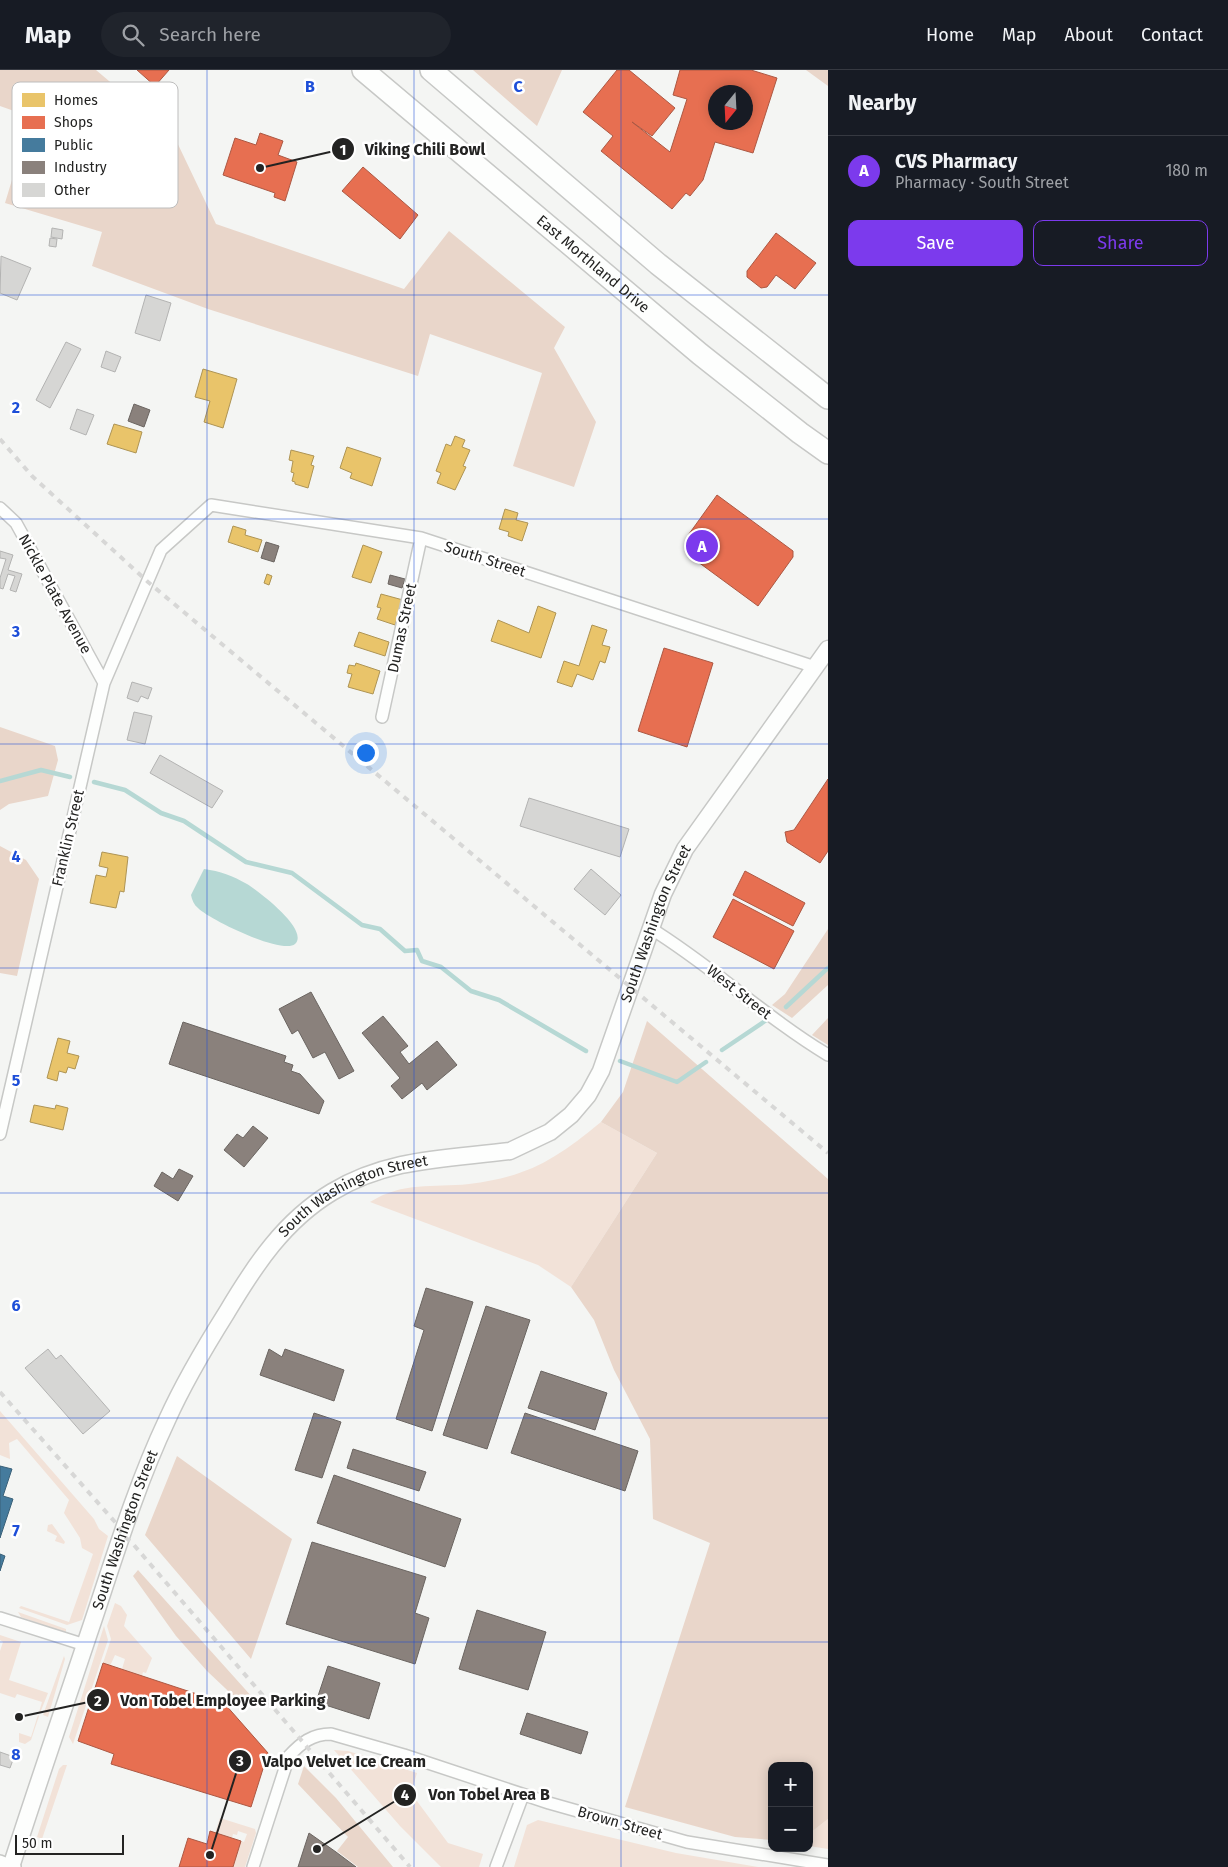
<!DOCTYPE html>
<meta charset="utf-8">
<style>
:root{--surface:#171b24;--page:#20242c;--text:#f1f3f6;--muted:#9ea1a6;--line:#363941;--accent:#7c3aed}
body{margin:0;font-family:"Fira Sans",sans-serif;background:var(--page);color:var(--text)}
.controls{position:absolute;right:15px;bottom:15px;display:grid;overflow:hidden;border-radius:10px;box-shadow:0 2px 12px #0003}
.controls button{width:45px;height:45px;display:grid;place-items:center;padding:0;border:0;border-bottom:1px solid var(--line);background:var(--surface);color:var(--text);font:25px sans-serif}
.compass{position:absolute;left:708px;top:15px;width:45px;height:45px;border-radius:50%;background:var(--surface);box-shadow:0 2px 12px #0003;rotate:198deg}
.scale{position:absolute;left:15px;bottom:12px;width:109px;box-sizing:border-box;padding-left:5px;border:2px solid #232322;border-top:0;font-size:14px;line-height:18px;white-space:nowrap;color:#232322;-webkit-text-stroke:4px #fff;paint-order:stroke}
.you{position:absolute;left:365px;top:682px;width:18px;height:18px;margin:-12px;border:4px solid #fff;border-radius:50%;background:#1a73e8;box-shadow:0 0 0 8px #1a73e833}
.badge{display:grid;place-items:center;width:32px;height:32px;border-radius:50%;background:var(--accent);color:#fff;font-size:16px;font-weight:700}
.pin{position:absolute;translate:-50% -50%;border:2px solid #fff;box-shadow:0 1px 5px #0006}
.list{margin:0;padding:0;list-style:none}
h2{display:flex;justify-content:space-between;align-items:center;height:65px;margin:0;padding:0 20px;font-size:21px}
h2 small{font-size:16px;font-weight:400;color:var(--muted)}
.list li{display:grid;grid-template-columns:32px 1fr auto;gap:15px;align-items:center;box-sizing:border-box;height:70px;padding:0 20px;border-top:1px solid var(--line)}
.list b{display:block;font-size:19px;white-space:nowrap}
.list p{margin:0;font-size:16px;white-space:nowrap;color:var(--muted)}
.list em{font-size:16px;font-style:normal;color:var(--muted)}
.actions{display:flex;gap:10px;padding:15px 20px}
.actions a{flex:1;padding:11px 0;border:1px solid var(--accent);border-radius:10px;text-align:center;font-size:18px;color:var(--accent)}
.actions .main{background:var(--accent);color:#fff}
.icon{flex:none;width:28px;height:28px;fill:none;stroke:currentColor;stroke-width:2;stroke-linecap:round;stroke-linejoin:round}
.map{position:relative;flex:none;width:828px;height:1797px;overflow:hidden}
header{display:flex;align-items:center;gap:30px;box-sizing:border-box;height:70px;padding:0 25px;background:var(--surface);border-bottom:1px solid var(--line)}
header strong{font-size:24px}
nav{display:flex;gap:28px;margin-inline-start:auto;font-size:18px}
.search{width:350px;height:45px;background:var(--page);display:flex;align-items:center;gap:12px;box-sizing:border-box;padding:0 18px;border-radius:28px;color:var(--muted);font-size:19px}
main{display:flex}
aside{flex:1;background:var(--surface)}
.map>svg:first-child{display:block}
.green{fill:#f2e2d8}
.forest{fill:#e9d6ca}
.water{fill:#b6d8d4}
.homes{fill:#e9c46a;stroke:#ae9454}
.shops{fill:#e76f51;stroke:#ac5843;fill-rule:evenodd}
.public{fill:#457b9d;stroke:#3b6178}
.industry{fill:#8a817c;stroke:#6b6561}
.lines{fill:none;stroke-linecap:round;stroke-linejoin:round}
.stream{stroke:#b6d8d4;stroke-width:4.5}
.building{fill:#d6d6d4;stroke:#b3b3b2}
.street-casing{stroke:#c7c8c6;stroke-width:14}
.secondary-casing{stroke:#c7c8c6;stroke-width:19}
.highway-casing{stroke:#c7c8c6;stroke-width:24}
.street{stroke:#fdfefd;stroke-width:11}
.secondary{stroke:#fdfefd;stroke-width:16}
.highway{stroke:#fdfefd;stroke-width:21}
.rail{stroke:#d7d7d6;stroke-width:4;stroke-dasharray:6 6;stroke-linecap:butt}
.grid{fill:none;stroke:#1d4ed8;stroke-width:1;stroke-opacity:0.55}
.labels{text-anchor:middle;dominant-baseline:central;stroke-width:5;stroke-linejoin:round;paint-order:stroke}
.street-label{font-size:15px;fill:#232322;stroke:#fff}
.key{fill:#fff;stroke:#bdbdbd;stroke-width:1}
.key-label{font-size:14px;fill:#232322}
.grid-label{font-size:16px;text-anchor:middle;font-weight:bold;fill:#1d4ed8;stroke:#fff;stroke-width:5;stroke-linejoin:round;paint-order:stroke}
.leader{fill:none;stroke:#232322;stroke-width:2}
.callout-dot{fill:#232322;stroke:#fff;stroke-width:2}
.mark-label{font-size:15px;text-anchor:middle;font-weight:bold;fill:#fff}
.callout-label{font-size:16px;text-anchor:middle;font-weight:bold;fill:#232322;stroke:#fff;stroke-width:5;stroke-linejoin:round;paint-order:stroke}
</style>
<header>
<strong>Map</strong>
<div class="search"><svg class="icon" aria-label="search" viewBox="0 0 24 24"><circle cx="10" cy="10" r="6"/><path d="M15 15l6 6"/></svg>Search here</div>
<nav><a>Home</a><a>Map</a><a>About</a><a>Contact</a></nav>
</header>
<main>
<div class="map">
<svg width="828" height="1797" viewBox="0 0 828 1797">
<rect width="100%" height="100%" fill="#f4f5f3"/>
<path class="green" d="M601,1052L657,1083L571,1217L538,1195L370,1132C404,1111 432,1118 469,1114C528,1107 556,1089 601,1052Z
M0,1341L94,1449L99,1459L108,1466L82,1550L67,1555L19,1538L21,1536L69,1552L93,1484L82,1478L80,1468L64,1443L69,1430L17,1369L9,1373L10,1389L0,1385Z
M52,1454L65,1472L64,1474L55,1471L57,1466L47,1461L48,1455Z
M115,1533L121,1536L127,1545L124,1556L152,1588L146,1603L143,1602L142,1606L122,1599L125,1589L115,1585L110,1596L103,1593L111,1569L107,1556Z
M18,1542L66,1559V1563L21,1547Z
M104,1556L108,1570L73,1674L69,1667Z
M0,1565L21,1572L9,1610L48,1623L40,1643L39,1642L42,1632L17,1624L15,1628L0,1623V1581L3,1572L0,1570Z
M64,1586L65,1589L48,1647L43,1645Z
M38,1645L39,1646L31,1670L25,1674L19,1672V1663L31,1667Z
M334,1680L348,1681L417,1703L411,1723L448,1773L483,1784L479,1797H441L400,1756Z
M63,1695H67L42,1769L37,1767L59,1699Z
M220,1748L255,1759L256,1763L245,1797H233L241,1771L244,1772L247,1764L238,1761L237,1765L233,1764L232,1768L215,1763Z
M828,1749V1779L809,1776V1764Z
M538,1750L676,1783L758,1797H514L527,1755Z"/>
<path class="forest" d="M0,0H96L174,66L216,154L404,219L449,161L565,257L554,278L596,352L574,417L513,396L542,303L430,264L418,306L208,239L92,196L102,162L5,133L31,47L0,36Z
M473,0H562L537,56Z
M806,0H828V16Z
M0,657L55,676L58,690L48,726L9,734L0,740Z
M0,776L26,790L39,809L17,906L0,903Z
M828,859V915L792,948L772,935L785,924Z
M828,948V975L812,965Z
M647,951L828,1109V1749L809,1764V1696H772V1770L735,1767L625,1737L710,1473L653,1449L650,1369L614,1300L594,1250L571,1217L657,1083L601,1052L623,1022Z
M177,1386L292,1469L251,1589L145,1465Z
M138,1500L253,1628L249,1635H243L207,1601L176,1566L133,1506Z
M304,1696L336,1728L393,1797H358L337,1781L348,1767L298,1714Z"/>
<path class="water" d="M204,799C220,801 233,806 247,814C258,821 310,860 295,874C283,885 210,850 198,838C194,835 192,830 191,825Z"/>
<path class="homes" d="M203,299L237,309L223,358L204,352L210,331L195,327Z
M114,354L142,362L136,383L107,374Z
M455,366L465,370L462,377L470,380L463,396L466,397L455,420L437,413L441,403L436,401L446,374L451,376Z
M347,377L381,388L372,416L350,408L352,403L340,398Z
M291,380L314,386L311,395L314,396L308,418L295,414V412L292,411L294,403L291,402L293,391L289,390Z
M505,439L518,443L516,450L528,453L522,471L508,466L509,462L499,459Z
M233,456L246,460L245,465L262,470L258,482L228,472Z
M363,475L382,482L371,513L352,507Z
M267,504L272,506L269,515L264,513Z
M381,524L403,530L395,555L377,549L381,538L377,537Z
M538,536L556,543L541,588L491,571L498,550L529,563Z
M592,555L607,560L602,575L610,577L605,593L600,591L593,610L577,604L572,617L557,612L564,591L579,596Z
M359,562L389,572L385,586L354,576Z
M356,593L380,601L373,624L348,617L352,604L347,603L349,595L355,596Z
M102,782L128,787L124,822L120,821L116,838L90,833L96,805L106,807L108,798L99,796Z
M58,968L70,971L67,983L79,986L75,999L68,997L66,1003L59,1001L57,1011L47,1008Z
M34,1035L55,1039L56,1035L68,1038L63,1060L30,1052Z"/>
<path class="shops" d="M137,0H169L155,16Z
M617,0H629L675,38L652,66L632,52L670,82L687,29L673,25L680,0H751L777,8L753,83L715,72L703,110L690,126L686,123L672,139L601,81L613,66L583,42ZM716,22H746V52H716Z
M260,63L283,71L278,85L297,92L285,131L274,127L275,123L223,105L235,68L256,75Z
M363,97L418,145L400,169L342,121Z
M776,163L816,193L795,219L776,205L767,217L761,218L747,207V201Z
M717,425L793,481V487L758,536L694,489L689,464Z
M664,578L713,593L687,677L638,661Z
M828,709V781L820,793L787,772L785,762L794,760Z
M745,801L805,833L793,856L733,825Z
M733,829L794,861L774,899L713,867Z
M103,1593L224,1633L268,1683L251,1737L111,1694L114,1684L78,1671Z
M210,1761L241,1771L233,1797H179L188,1768L207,1774Z"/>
<path class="public" d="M0,1396L12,1399L3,1426L13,1429L0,1468Z
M0,1484L5,1486L0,1501Z"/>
<path class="industry" d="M134,334L150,340L144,357L128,351Z
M266,472L279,476L274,492L261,488Z
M390,505L405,509L402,518L388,514Z
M311,922L354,1001L339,1009L325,982L313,988L298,960L292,964L279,939Z
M383,946L408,976L400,982L409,994L437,971L457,995L427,1020L422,1013L402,1029L391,1016L400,1008L362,963Z
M183,952L286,986L284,992L293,995L291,1001L300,1004L324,1031L319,1044L169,994Z
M253,1056L268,1068L244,1097L224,1080L237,1064L243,1068Z
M179,1099L193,1106L178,1131L154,1116L162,1102L173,1109Z
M426,1218L473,1232L432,1361L396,1349L424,1260L414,1256Z
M486,1236L530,1250L487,1379L443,1365Z
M269,1279L282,1287L285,1279L344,1300L334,1331L260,1305Z
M541,1301L607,1323L595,1360L528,1338Z
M314,1343L341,1352L322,1408L295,1400Z
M525,1343L638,1381L625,1421L511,1383Z
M353,1379L426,1402L419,1421L347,1398Z
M334,1405L461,1449L445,1497L317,1453Z
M312,1472L426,1507L415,1543L429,1548L415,1594L286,1554Z
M477,1540L546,1562L528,1620L459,1599Z
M328,1596L380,1613L369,1649L316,1632Z
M527,1643L588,1662L581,1684L520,1664Z
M309,1763L336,1782L356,1797H298Z"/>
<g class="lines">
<path class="stream" d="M0,711L41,700L70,707
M94,712L125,720L161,743L184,751L246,792L292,803L362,855L380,859L405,881L417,880L422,891L441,897L471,921L499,930L586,981
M786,937L828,898
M722,980L765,951
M620,991L677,1012L706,992"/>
</g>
<path class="building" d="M52,158L63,160L62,169L51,167Z
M50,168L57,169L56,177L49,176Z
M1,186L31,198L17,230L0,223Z
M146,225L171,233L160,271L135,263Z
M66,272L81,279L50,338L36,330Z
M106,281L121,287L115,302L101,297Z
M77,339L94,345L86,365L70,359Z
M0,481L13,485L8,500L22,504L16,522L10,520L15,506L8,504L3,519L0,518V508L6,489L0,488Z
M132,612L152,618L148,629L141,626L138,632L127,628Z
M134,642L152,646L145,674L127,670Z
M160,685L223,721L212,738L150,703Z
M529,728L629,759L620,787L520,756Z
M591,799L621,825L605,845L574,819Z
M48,1279L56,1289L61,1285L110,1341L83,1364L25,1298Z
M0,1682L14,1687L10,1698L0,1695Z"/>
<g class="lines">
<defs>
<path id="street" d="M0,438L16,453L104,613
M382,647L421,468
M650,858C712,896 765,947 828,985
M0,1064L104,613L161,480L211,435L421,468L815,597
M0,1548L85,1575
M0,1791L15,1797
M253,1797L289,1686C301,1673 312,1664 331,1664L404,1685L549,1733L687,1772L828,1795
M496,1797L523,1725"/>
<g id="secondary">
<path id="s1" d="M11,1797C36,1719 63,1641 89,1563C113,1492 135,1418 167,1350C184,1312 205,1277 227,1242C255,1195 284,1151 332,1122C388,1088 446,1089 510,1081L550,1062L571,1045L588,1025L601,1001L663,824L685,779L828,579"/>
</g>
<g id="highway">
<path id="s2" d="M363,0L700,284L800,363L828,383"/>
<path d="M431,0L658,194L828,328"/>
</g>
</defs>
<use href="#street" class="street-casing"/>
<use href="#secondary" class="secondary-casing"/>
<use href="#highway" class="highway-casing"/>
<use href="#street" class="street"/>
<use href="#secondary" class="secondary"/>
<use href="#highway" class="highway"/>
<path class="rail" d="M0,369L32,406L148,512L828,1083
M0,1322L115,1452L123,1465L133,1474L410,1797"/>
</g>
<path class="grid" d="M207,0V1797M414,0V1797M621,0V1797M0,225H828M0,449H828M0,674H828M0,898H828M0,1123H828M0,1348H828M0,1572H828"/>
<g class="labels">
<g class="street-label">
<text stroke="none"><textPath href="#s2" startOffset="301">East Morthland Drive</textPath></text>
<text transform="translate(485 489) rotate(18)">South Street</text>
<text transform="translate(55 524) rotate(61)">Nickle Plate Avenue</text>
<text transform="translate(402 558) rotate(-78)">Dumas Street</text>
<text transform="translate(68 768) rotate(-77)">Franklin Street</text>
<text stroke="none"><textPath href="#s1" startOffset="1225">South Washington Street</textPath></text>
<text transform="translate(739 922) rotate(38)">West Street</text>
<text stroke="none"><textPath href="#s1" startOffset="776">South Washington Street</textPath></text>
<text stroke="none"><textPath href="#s1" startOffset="356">South Washington Street</textPath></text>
<text transform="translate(620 1753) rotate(16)">Brown Street</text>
</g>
</g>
<rect x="12" y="12" width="166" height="126" rx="8" class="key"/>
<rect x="22" y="23" width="23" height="14" fill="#e9c46a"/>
<rect x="22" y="46" width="23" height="13" fill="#e76f51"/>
<rect x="22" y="68" width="23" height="14" fill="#457b9d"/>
<rect x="22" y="91" width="23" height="13" fill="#8a817c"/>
<rect x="22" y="113" width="23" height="14" fill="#d6d6d4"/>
<g class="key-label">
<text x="54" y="35">Homes</text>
<text x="54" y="57">Shops</text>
<text x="54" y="80">Public</text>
<text x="54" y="102">Industry</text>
<text x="54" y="125">Other</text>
</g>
<g class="grid-label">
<text x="310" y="22">B</text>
<text x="518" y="22">C</text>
<text x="16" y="343">2</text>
<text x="16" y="567">3</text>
<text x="16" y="792">4</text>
<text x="16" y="1016">5</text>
<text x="16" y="1241">6</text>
<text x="16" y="1466">7</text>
<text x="16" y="1690">8</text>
</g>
<path class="leader" d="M260 98L343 79M19 1647L98 1630M210 1785L240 1691M317 1779L405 1725"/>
<g class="callout-dot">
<circle cx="260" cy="98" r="5"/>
<circle cx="19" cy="1647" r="5"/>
<circle cx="210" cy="1785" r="5"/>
<circle cx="317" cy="1779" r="5"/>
<circle cx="343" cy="79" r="12"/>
<circle cx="98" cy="1630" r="12"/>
<circle cx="240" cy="1691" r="12"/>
<circle cx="405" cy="1725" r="12"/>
</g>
<g class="mark-label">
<text x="343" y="85">1</text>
<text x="98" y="1636">2</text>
<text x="240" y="1696">3</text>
<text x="405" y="1730">4</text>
</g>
<g class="callout-label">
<text x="425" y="85">Viking Chili Bowl</text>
<text x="223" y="1636">Von Tobel Employee Parking</text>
<text x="344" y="1697">Valpo Velvet Ice Cream</text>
<text x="489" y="1730">Von Tobel Area B</text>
</g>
</svg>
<div class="controls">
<button>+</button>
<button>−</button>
</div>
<svg class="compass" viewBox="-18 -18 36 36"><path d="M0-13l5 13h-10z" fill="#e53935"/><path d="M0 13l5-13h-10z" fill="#9ea1a6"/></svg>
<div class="scale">50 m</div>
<div class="you"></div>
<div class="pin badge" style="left:702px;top:476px">A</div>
</div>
<aside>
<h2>Nearby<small></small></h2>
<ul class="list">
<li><span class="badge">A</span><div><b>CVS Pharmacy</b><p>Pharmacy · South Street</p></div><em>180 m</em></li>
</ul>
<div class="actions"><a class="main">Save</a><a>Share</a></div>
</aside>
</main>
